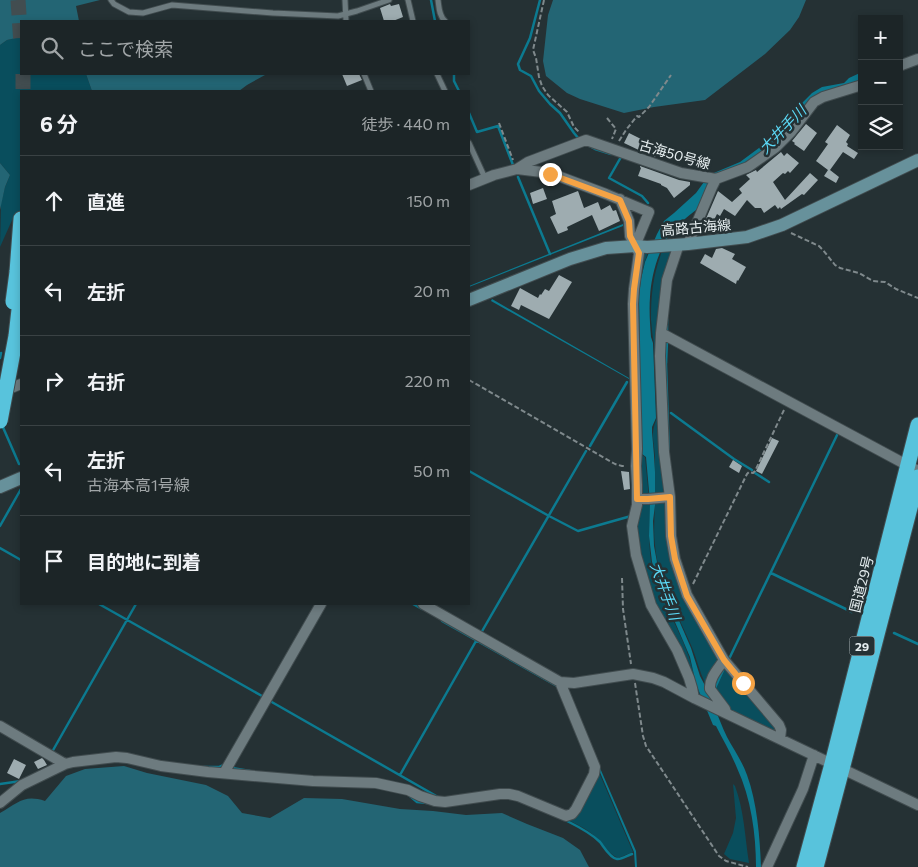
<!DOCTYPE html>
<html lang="ja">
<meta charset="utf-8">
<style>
:root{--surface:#1c2527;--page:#293133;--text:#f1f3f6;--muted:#a0a5a7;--line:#3a4244}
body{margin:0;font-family:Commissioner,"Noto Sans JP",sans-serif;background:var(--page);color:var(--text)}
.controls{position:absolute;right:15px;top:15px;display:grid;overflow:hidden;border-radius:0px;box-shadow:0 2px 8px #0003}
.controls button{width:45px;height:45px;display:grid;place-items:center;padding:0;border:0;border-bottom:1px solid var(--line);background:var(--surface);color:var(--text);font:25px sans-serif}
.stop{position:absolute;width:15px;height:15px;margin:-11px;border:4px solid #f5a345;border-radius:50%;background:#fff}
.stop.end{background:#f5a345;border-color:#fff;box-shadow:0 1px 5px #0008}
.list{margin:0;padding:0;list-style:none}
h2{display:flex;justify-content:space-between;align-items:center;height:65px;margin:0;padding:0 20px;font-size:21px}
h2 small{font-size:16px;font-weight:400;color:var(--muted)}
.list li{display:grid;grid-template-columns:32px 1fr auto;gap:15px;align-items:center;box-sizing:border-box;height:90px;padding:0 20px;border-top:1px solid var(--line)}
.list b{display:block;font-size:19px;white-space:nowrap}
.list p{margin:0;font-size:16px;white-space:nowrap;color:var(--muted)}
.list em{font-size:16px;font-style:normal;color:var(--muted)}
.icon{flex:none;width:28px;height:28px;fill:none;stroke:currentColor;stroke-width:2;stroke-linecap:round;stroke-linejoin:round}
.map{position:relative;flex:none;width:918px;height:867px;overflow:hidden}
.search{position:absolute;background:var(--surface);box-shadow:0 2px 8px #0003;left:20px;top:20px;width:450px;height:55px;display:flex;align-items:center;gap:12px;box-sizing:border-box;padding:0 18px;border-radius:0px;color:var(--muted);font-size:19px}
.panel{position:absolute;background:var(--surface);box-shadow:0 2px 8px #0003;left:20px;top:90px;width:450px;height:515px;border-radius:0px}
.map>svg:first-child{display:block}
.green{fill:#094e5d}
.forest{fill:#236574}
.water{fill:#0c7a90}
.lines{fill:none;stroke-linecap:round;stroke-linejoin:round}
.stream{stroke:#0c7a90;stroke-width:2.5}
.building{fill:#9eacb0}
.highway-tunnel{stroke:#424d50;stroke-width:15;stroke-dasharray:15 8;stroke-linecap:butt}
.lane-casing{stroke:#414c4f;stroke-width:7}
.street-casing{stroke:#414c4f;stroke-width:12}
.secondary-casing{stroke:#414c4f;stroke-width:14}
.highway-casing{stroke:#414c4f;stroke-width:17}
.path{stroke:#7f898c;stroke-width:2;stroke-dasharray:5 2.5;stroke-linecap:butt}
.lane{stroke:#6d7b7f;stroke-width:5}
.street{stroke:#6d7b7f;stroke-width:10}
.secondary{stroke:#67919b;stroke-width:12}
.highway{stroke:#58c3dc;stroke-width:15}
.highway-bridge-casing{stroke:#414c4f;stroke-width:17;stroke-linecap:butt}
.highway-bridge{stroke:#58c3dc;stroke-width:15}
.route{stroke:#f5a345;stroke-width:6}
.labels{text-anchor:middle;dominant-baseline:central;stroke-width:5;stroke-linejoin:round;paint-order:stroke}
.shield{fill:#253134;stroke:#abb5b7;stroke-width:1}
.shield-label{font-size:12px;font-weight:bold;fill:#e5edef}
.street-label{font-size:14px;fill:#e5edef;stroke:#253134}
.water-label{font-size:15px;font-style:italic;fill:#5bd8f5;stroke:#253134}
</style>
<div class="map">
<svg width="918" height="867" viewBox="0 0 918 867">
<rect width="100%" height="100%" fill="#253134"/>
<path class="green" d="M21,37V74H86L92,91H21V218H13L0,247L1,203L5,187L10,175L0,163V45L7,40Z
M671,250L674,254L662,298L667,494L655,496C655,483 655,470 655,457C654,441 650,434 657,418L654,343C652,335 652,328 651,320C651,293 653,276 662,251Z
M642,252H648C633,292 638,334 640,375H639L640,378L642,455L645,457L649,498L640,496L634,307Z
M655,499H667L672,554L720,661L706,684C699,672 697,658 691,645C677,612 658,581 655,545C653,529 655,515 655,499Z
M650,500C650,521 648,541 651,561C657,594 678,625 689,657C693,670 696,684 701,697L697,696L653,603L636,537L639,505Z
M725,667L775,727L776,733L733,712L718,696L713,692V680Z
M598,770L633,852L618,858C607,853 601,840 591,833C583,827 574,823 566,819Z
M733,784L735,786C744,810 745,837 749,863L730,859L724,854L733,833L736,818Z"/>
<path class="forest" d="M0,0H100L76,6L79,21H21V37L7,40L0,45Z
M553,0H806L799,17L790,30L765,54L705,100L654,107L624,113L580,99L567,93L546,76L543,61L548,15Z
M86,74H264L265,75L247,85L239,91H92Z
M0,163L10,175L5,187L0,210Z
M124,766L147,773L206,785L228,796L242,813L270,818L304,798L342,799L400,809L433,811L466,815L502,813L527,824L563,838L580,850L589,867H0V813C18,803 24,794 45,801L66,776L85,769Z"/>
<path class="water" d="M862,72V81L824,93L787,133L751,163L715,177L698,210H696C686,218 675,226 668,237C657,254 651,278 650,297C649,310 650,324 651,337L653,343L656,418L652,427V432L654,455L655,472V505L653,521L654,546L659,573L664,586L691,648L700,676L713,701V705C718,715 722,727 727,737C734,750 742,761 747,775C757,802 760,838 761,867H756C756,834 751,798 737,768C731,753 723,740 716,726L713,725L696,684L690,657L663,594L652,562L649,536L650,502L646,457L642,454L640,378H639V376L640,375L639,296L641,279L645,262L657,234L664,221L674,213L696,193L709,175L740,162L774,137L787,125L801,104L812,93L822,87L844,83L849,78Z
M623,224V226L469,287V286Z
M492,299L629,378V379L491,301Z
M667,358L670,450L668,451L665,361Z
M570,702L577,715L636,851L637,867H635L634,852Z"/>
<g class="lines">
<path class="stream" d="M431,0L435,21
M540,0L530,38L518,64L520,70L531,76L539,91L550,104L560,113L574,133L579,139
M454,74V81L459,91
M469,113L477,132L498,126L513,165
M586,144L595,149L611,154
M619,156L621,157L609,178L642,196L648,203
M518,177L550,254
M667,333V319
M0,358L1,353
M666,363L667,341
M671,413L734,459L752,470
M2,425L19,464
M590,446L627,382
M469,471L549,516L578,531L631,516
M755,473L769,482
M0,526L21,489
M0,548L21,560
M771,573L852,612
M99,604L262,696
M413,604L422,609
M442,621L557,686
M481,633L586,451
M894,633L918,644
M729,659L839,431
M714,690L724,668
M270,701L438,797
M52,752L136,604
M204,767H219L225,764
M232,768L250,771
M400,775L476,641
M0,784L21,781
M410,796L417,802L427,803
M565,820C577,826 590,832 600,842C604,847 610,858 617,859C621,860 628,855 632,854"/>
</g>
<path class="building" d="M390,4L391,6L399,4L403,17L393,21H384L380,8Z
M342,74H359L362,80L347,86Z
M806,124L817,133L804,151L794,144L795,143L792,141Z
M837,125L850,135L846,142L848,144L847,146L858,153L854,159L843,152L830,170L839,177L836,183L824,176L828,170L816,161L828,144L825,142Z
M629,133L655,146L653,150L657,152L655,157L645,153L624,143Z
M781,152L784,156L787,153L799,163L790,173L788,171L785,174L783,173L773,182L785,200L810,173L818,180L804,195L802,194L781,209L780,207L778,209L775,205L764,213L761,208H755L747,200L735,216L724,209L720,216L717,214L712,224L705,221L718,191L732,202L742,193L739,189L750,179L746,175L756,170L757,172Z
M640,166L679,180L690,182V185L674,198L667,188L661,185V184L647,179L638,176L641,168L640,167Z
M543,188L547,199L533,204L530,193Z
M578,191L584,208L598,202L601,210L610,205L613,211L616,210L620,221L599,231L592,215L567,227L568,230L558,234L550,217L556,214L552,201Z
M722,248L735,254L732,259L746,267L738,281L737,280L736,284L700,263L705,254L712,258L716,249Z
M559,275L572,282L549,319L521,305L519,310L511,306L520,288L538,298L540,294L541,295L545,289L549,291Z
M772,438L779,441L762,474L756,471Z
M733,460L742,466L739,473L729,467Z
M621,471L629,472L630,489L624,490Z
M42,758L44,760L47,765L38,769L34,762Z
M14,759L26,765L19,779L7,773Z"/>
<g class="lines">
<path class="highway-tunnel" d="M18,0L21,44
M23,74V91"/>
<defs>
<path id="lane" d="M111,0L114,4L129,12L143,13L172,5L273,13L338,16L357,11L389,0
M345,0L346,21
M408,0L413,21
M438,0C439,7 439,16 445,21
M364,74L371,91
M437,74L445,91
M469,143L485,178"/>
<path id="street" d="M899,66L918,59
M517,169L528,162L586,140L681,173L716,179L748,167L775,148L791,132L814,102L823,97L862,85
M469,185L494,175L517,169L550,173L606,194L649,212L635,246
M620,199L629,221L630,236L639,253L634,289L633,304L637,449L636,466L637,485V505L632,526L636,555L651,605L677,650L689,678L692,688L694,698
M679,244L667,280L661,333L660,356L664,452L670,497L671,536L675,559L687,595L724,660L779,725L781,730L780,739
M688,244L712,187L716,179
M661,333L918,471
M1,392L21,384
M637,499H648L670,497
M423,604L560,682L574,683L633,674L653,678L664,682L694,698L918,805
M724,660C718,669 709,678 710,689L725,709L726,712
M0,726L65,764
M224,773L321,604
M0,803L22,785L65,764L73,762L116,757L127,758L161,766L208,772L313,781L376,783L408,790L420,796L435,801L445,802L500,794H509L518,796L566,816L572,814L576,809L594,774L595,767L560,682
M767,867L803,789L814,755"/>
<path id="secondary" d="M469,300L570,259L606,248L635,246L647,247L688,244L747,237L782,225L918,160
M0,487L21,478"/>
<path id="highway" d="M17,272L21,219
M804,867L832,764L918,425
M816,867L842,769L918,477"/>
</defs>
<use href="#lane" class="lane-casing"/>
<use href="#street" class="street-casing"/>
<use href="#secondary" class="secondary-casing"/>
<use href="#highway" class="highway-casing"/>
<path class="path" d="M544,0L533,50L536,58L539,77L542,86L548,95L567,112L574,127L580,133
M607,118L616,129L612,139
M499,123L513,160
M619,141L626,130L637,116L639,117L649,107L671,75
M791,233L819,246L823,250L835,265L840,268L859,273L873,281L885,282L896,289L918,298
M469,380L615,464L622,466H626
M622,578L623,609L631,664
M693,584L747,474L749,472L753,473L755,471L784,410
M635,683L643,736L646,746L719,856L726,861L748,867"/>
<use href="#lane" class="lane"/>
<use href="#street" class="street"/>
<use href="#secondary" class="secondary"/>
<use href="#highway" class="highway"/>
<defs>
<path id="highway-bridge" d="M13,302L17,272
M0,421L16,336L21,292"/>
</defs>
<use href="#highway-bridge" class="highway-bridge-casing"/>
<use href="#highway-bridge" class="highway-bridge"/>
</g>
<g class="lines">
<path class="route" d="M550,174L620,200L629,221L630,236L639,253L634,289L633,304L637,499H648L670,497L671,536L675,559L687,596L724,660L743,683"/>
</g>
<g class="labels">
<rect class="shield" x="849.5" y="636.5" width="25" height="19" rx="4"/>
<g class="shield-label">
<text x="862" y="646">29</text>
</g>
<g class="street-label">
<text transform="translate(675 154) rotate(16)">古海50号線</text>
<text transform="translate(696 227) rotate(-5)">高路古海線</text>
<text transform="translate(861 584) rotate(-76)">国道29号</text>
</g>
<g class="water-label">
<text transform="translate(782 129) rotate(-46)">大井手川</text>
<text transform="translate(666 591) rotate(70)">大井手川</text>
</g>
</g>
</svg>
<div class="controls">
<button>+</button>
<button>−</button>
<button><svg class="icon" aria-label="layers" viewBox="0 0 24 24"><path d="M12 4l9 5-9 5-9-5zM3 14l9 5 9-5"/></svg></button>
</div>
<div class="stop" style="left:743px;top:683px"></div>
<div class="stop end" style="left:550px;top:174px"></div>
<div class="search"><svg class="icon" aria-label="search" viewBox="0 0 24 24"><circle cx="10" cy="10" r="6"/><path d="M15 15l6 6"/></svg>ここで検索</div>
<section class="panel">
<h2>6 分<small>徒歩 · 440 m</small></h2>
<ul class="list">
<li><svg class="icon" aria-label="ahead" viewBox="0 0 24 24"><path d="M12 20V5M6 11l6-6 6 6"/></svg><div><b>直進</b></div><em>150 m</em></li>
<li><svg class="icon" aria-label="left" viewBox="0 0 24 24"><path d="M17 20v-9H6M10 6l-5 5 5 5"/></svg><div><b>左折</b></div><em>20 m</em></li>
<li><svg class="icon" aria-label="right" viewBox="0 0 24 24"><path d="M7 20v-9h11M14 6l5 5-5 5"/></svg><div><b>右折</b></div><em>220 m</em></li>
<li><svg class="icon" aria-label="left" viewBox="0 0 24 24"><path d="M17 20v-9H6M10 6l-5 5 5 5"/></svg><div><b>左折</b><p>古海本高1号線</p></div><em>50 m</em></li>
<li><svg class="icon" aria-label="arrive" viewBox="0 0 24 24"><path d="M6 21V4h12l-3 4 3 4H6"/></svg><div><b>目的地に到着</b></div></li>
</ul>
</section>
</div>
